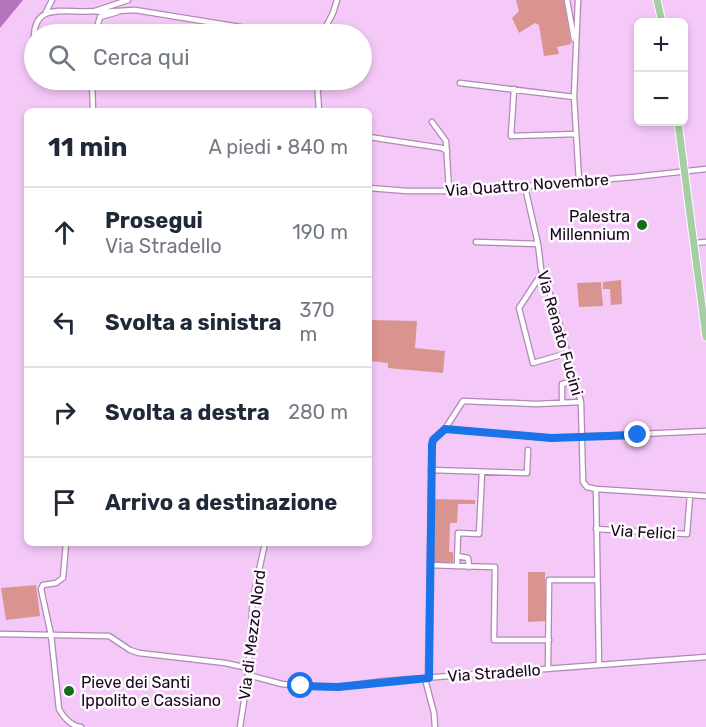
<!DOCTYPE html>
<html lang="it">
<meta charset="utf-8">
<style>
:root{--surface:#fff;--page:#f2f2f3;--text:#1f2937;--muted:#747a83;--line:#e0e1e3}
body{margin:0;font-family:Rubik,sans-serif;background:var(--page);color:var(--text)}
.controls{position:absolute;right:18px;top:18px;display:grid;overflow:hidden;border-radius:9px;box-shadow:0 3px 9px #0003}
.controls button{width:54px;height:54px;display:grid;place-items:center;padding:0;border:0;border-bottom:2px solid var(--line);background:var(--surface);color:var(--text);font:30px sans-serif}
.stop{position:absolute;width:18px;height:18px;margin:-14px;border:4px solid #1a73e8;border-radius:50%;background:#fff}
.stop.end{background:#1a73e8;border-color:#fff;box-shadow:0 2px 6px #0008}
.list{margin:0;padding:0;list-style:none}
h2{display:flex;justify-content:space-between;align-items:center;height:78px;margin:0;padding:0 24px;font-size:26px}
h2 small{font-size:20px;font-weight:400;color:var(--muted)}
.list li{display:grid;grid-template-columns:39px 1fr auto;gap:18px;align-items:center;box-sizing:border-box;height:90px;padding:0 24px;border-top:2px solid var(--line)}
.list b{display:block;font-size:22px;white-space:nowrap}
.list p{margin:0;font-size:20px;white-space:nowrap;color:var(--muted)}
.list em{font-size:20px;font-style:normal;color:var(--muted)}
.icon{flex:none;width:33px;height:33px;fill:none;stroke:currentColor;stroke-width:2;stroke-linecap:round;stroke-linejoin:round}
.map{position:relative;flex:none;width:706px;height:727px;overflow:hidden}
.search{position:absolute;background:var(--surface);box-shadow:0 3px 9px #0003;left:24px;top:24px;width:348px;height:66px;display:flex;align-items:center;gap:15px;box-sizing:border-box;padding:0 21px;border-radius:33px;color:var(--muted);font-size:22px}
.panel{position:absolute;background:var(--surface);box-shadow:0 3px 9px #0003;left:24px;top:108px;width:348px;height:438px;border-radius:9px}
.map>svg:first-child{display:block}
.green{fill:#da9490}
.water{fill:#b575bc}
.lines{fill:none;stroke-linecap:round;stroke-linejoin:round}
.minor-casing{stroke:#b088b5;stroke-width:7}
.primary-casing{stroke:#fff;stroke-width:9}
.minor{stroke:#fff;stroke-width:4.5}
.primary{stroke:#a6cda4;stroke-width:7}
.route{stroke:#1a73e8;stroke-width:8}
.poi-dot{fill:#146d17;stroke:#fdf9fe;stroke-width:2}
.labels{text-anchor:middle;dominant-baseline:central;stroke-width:5;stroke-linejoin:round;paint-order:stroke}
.street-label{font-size:16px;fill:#18091a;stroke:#fdf9fe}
.poi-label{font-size:16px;fill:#18091a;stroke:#fdf9fe;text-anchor:end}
</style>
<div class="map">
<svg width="706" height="727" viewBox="0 0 706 727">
<rect width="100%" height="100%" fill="#f4c9f8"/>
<path class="green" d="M516,0H564L571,44L557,47L559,54L544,56L539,25L535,23L519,33L512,18L519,11Z
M621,280L622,304L611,305L610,289H603V282Z
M601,282L603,306L579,307L577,283Z
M370,320L417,321L415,348L445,351L443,373L388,368V363L369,361Z
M434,499L475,500V504H458L457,523H450L449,552H453V562H433Z
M528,572H545L546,621L528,622Z
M36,585L40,616L6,620L1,588Z"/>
<path class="water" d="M0,0H23L0,28Z"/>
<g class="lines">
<defs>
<path id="minor" d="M567,0L574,39
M578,0L574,97L579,181
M95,11L128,0
M46,12L52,0
M95,34L100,17L118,12
M322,34L333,13L337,0
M34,40C33,0 66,14 95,11L100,12L135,10L283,34
M92,80L93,111
M317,80L319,111
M460,83L574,97
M514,89L511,136L576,134
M432,122L446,141L449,191
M369,137L442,148L447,151
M525,187L538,244L541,269L555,308L581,402L583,482L587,487L596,489L599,665
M369,188L407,191H466L634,177L706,169
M476,242L538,244
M694,243L706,242
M542,273L519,308L533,363L568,353
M562,403V384L575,381
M445,429L551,438L706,431
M431,470L527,473L528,450
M596,489L706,496
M596,529L687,534L690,495
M66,543L63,578L56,583L43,585L41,589L51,635L59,709C63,717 71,726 81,727
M457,556L468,558L469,567
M430,565L457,566L458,533L479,534L482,472
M457,566L495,567L494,640H549
M0,634L109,636L130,650L139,653L225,663L248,668
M548,669L549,580H597
M248,675L282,684L301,686L338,687L384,681L706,657
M428,678L432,445L433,440L445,429L463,401L536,404L581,402
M425,679L434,713L435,727
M240,727L248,675L253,598L265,543"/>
<path id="primary" d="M657,0L662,22
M678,122L706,337"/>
</defs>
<use href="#minor" class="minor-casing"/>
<use href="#primary" class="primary-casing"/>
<use href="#minor" class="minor"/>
<use href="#primary" class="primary"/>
</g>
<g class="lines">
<path class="route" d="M301,686L338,687L429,678L432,445L433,440L445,429L551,438L638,435"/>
</g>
<g class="poi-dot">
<circle cx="642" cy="225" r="6"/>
<circle cx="69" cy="691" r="6"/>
</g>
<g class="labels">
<g class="street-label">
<text transform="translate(527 185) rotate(-4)">Via Quattro Novembre</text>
<text transform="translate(560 333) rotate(74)">Via Renato Fucini</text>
<text transform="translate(643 532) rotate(3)">Via Felici</text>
<text transform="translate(252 635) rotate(-83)">Via di Mezzo Nord</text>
<text transform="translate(494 673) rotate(-4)">Via Stradello</text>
</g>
<g class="poi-label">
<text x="630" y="216">Palestra<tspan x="630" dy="18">Millennium</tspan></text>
<text x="81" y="682" text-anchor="start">Pieve dei Santi<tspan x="81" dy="18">Ippolito e Cassiano</tspan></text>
</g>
</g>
</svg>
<div class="controls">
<button>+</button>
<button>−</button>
</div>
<div class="stop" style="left:301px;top:686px"></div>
<div class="stop end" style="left:638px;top:435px"></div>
<div class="search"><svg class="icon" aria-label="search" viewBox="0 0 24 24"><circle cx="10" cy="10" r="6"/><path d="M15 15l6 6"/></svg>Cerca qui</div>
<section class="panel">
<h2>11 min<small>A piedi · 840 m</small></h2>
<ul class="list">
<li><svg class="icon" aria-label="ahead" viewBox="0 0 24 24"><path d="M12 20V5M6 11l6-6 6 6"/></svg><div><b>Prosegui</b><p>Via Stradello</p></div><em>190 m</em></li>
<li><svg class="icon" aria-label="left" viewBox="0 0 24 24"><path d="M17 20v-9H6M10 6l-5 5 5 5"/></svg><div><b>Svolta a sinistra</b></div><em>370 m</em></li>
<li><svg class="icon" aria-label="right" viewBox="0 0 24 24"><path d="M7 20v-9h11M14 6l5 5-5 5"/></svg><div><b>Svolta a destra</b></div><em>280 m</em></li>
<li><svg class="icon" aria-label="arrive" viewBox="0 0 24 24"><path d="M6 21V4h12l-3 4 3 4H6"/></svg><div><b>Arrivo a destinazione</b></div></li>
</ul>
</section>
</div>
